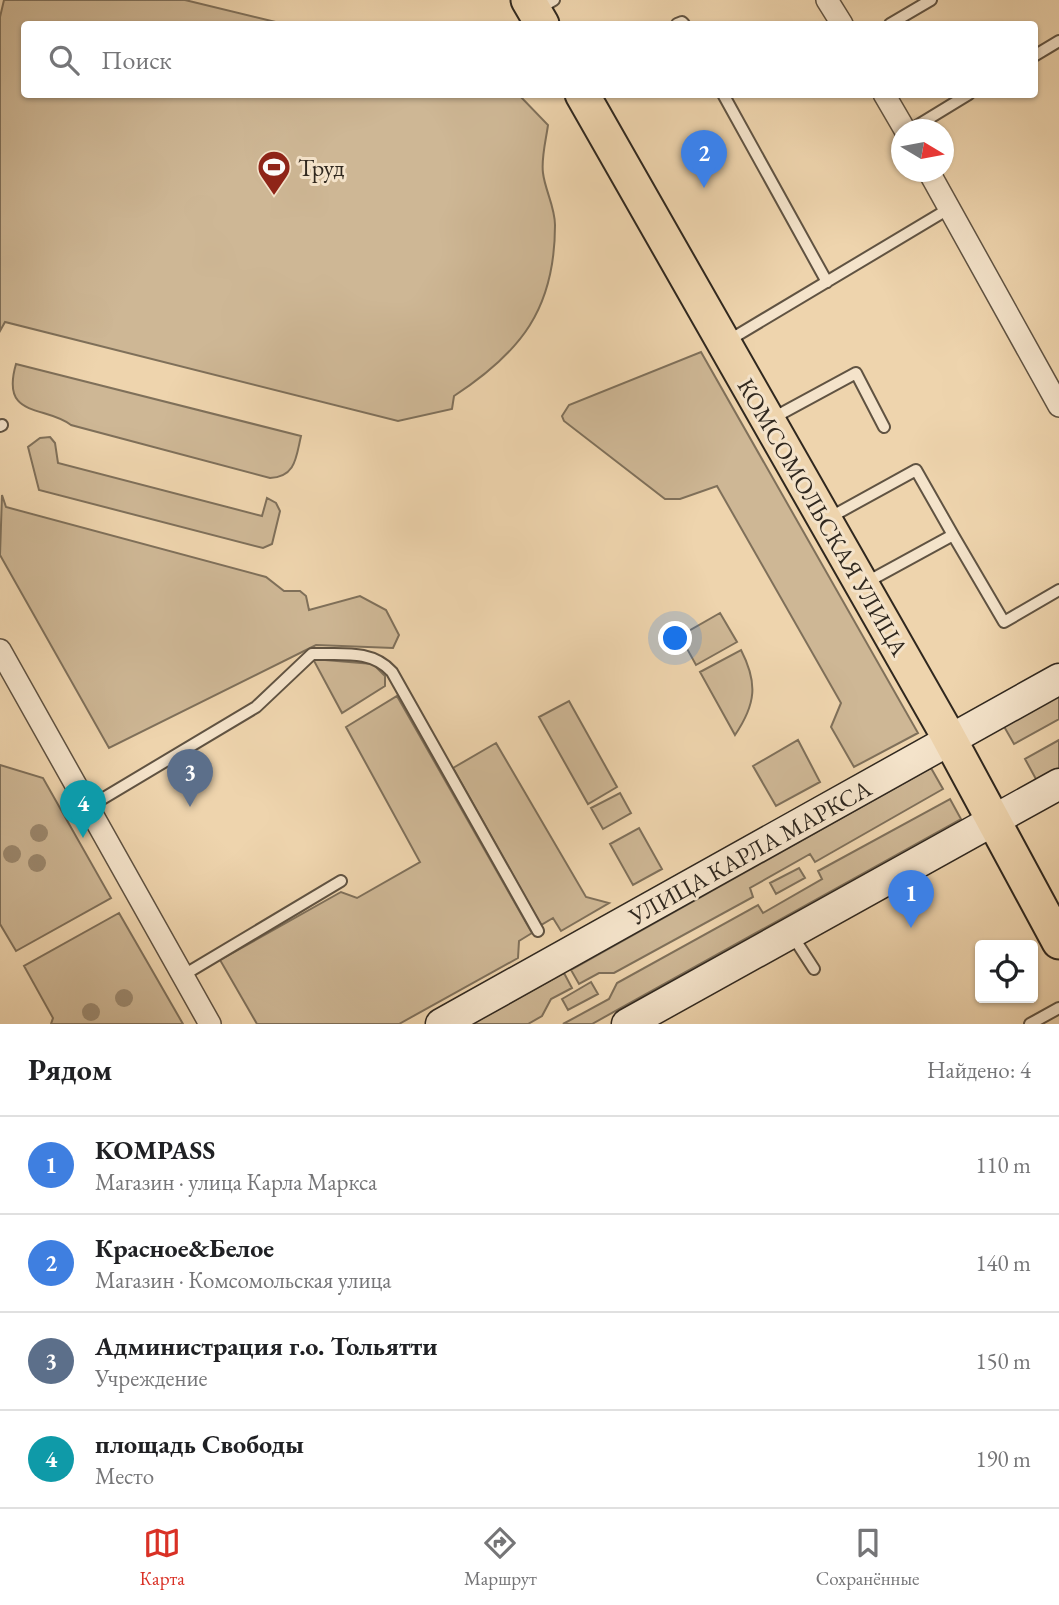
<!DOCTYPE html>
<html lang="ru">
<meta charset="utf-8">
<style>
:root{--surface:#fff;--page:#f6f6f6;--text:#202124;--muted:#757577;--line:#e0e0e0;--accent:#d93025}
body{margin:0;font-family:"EB Garamond",serif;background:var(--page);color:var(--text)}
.controls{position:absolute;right:21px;bottom:21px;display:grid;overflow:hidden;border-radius:7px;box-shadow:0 2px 5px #0004}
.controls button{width:63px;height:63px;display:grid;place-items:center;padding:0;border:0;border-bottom:2px solid var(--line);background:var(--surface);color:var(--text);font:35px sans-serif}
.compass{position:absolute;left:891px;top:119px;width:63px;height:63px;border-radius:50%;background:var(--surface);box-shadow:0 2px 5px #0004;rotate:100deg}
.you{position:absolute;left:676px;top:639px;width:24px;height:24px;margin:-18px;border:5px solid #fff;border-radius:50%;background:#1a73e8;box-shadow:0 0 0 10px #1a73e833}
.badge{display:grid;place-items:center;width:46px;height:46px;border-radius:50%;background:var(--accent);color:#fff;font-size:23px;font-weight:700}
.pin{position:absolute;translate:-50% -58px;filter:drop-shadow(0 2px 4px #0008)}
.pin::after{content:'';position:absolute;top:37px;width:24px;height:21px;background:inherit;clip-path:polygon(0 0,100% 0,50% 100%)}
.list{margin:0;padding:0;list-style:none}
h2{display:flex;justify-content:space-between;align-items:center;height:91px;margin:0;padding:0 28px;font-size:30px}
h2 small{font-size:23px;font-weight:400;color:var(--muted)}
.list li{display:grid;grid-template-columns:46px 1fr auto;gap:21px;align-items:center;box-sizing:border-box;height:98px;padding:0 28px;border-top:2px solid var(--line)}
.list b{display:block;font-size:26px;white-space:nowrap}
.list p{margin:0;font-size:23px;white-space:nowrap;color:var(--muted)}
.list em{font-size:23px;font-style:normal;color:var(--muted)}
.icon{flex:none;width:38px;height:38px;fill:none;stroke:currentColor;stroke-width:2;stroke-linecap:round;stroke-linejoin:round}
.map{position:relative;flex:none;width:1059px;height:1024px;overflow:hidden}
.search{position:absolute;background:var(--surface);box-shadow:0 2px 5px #0004;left:21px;right:21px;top:21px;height:77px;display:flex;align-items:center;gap:18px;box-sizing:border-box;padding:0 24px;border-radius:7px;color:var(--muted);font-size:26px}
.sheet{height:483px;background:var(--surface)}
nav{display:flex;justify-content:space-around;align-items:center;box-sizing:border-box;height:98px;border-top:2px solid var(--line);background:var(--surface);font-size:19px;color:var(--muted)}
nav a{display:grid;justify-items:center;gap:4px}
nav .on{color:var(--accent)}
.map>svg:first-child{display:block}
.green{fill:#ceb795;stroke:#7f705a;stroke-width:2}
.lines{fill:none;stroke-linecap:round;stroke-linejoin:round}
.lane-casing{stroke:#605342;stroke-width:14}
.street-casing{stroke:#605342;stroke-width:24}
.secondary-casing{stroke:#30281f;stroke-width:33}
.primary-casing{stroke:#30281f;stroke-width:37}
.lane{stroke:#f4e3ca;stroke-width:10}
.street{stroke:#f4e3ca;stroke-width:21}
.secondary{stroke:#f4e3ca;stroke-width:30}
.primary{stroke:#eed4ad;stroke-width:33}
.tree{fill:#9c896f}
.labels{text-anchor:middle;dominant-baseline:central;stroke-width:6;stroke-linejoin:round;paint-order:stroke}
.poi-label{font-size:24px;fill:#30281f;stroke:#f4e3ca;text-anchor:start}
.street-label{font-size:24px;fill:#30281f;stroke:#f4e3ca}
</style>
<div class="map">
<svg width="1059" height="1024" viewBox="0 0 1059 1024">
<rect width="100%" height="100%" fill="#eed4ad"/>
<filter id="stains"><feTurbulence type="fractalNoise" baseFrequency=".00286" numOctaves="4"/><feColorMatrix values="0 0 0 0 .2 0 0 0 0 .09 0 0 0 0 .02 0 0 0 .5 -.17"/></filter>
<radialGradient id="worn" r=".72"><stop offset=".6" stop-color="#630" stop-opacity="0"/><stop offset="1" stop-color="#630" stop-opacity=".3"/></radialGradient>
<path class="green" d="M4,0H185L284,24H24V94L519,95L548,125C546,140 541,158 543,173C545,190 555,207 555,225C555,309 521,352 454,396L452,409L398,421L5,322L0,331V17Z
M701,352L918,733L854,767L831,727L841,703L717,486L680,499H665L564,421L562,416L569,405Z
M16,364L301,436C296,457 296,477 270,478L71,425C45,405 0,419 16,364Z
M50,437L55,443L58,463L262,516L267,498L276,503L280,511L272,544L263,548L39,490L28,447L40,438Z
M2,495L6,507L266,577L284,591H300L306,596L309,610L360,596L386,610L399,635L393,648L316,645L109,748L0,555Z
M720,613L737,642L696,665L680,636Z
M741,650C758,683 756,704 735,735L700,672Z
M313,659L373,664L385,676V686L342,713Z
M1059,691V719L1014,744L1002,723Z
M397,696L532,933L519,941L518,958L399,1024H257L220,960L341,892L357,898L420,862L346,727Z
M569,701L617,787L588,804L539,717Z
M798,740L820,782L776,806L753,766Z
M1059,740V769L1037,781L1025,759Z
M496,743L586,897L609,903L561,931L553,918L541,925L453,768Z
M0,765L43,778L111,898L16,951L0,924Z
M931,768L943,789L815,862L810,854L750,888L753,897L614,973H599L579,984L571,970Z
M620,793L631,813L603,829L591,808Z
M950,799L961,819L592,1024H563L609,999L617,983L758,905L763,913L822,879L818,871Z
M639,828L662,869L633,885L610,844Z
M799,868L805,878L776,894L770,883Z
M119,913L183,1024H51L53,1018L24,966Z
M564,973L572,988L551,999L542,1016L528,1024H472Z
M591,982L598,994L568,1010L562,999Z"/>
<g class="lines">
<defs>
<path id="lane" d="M537,10L554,0
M677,24L682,22L684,24
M890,24L931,0
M1034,56L1059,41
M723,94L827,282
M910,130L969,94
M726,342L950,208
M773,418L856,373L884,427
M0,426L2,425
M827,519L916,470L953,535
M867,582L953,535L1004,622L1059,590
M87,808L256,707L312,654C341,655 371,649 392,672L538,931
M792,935L814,969
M182,976L341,881
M1030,1024L1059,1008"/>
<path id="street" d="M827,0L842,24
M884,94L905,130
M929,172L1059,406
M0,650L210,1024"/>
<path id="secondary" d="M441,1024L1059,679
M627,1024L1059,784"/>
<path id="primary" d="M528,0L542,24
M582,94L943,727L1059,942"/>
</defs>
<use href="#lane" class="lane-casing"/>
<use href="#street" class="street-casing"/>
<use href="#secondary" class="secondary-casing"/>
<use href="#primary" class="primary-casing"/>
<use href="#lane" class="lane"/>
<use href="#street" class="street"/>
<use href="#secondary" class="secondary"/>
<use href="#primary" class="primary"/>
</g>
<g class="tree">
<circle cx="39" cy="833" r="9"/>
<circle cx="12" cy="854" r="9"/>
<circle cx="37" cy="863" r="9"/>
<circle cx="124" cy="998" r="9"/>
<circle cx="91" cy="1012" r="9"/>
</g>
<defs>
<symbol id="stadium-pin" viewBox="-11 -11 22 30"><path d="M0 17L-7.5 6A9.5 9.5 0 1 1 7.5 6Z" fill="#8f2418" stroke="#f4e3ca"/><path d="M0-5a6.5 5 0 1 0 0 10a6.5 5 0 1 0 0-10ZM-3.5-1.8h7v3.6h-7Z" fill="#fff"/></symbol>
</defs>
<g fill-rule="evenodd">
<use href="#stadium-pin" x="255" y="148" width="38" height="52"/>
</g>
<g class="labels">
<g class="poi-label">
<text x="298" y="167">Труд</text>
</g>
<g class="street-label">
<text transform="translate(823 517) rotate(60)">КОМСОМОЛЬСКАЯ УЛИЦА</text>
<text transform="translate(750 852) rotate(-29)">УЛИЦА КАРЛА МАРКСА</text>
</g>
</g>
<rect width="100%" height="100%" filter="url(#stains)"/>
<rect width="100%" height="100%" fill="url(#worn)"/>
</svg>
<div class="controls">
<button><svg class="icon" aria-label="locate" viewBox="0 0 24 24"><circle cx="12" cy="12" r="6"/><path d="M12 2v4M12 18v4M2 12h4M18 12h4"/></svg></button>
</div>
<svg class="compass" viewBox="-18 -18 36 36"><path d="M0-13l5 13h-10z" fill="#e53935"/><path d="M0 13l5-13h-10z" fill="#757577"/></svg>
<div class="you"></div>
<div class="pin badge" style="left:911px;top:928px;background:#3f7fe0">1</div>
<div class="pin badge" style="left:704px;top:188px;background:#3f7fe0">2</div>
<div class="pin badge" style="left:190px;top:807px;background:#5c6f8a">3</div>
<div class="pin badge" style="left:83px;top:838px;background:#0f9aa8">4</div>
<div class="search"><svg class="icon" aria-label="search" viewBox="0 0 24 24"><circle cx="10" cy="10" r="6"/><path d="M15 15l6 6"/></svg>Поиск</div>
</div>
<section class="sheet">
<h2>Рядом<small>Найдено: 4</small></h2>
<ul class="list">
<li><span class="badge" style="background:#3f7fe0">1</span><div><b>KOMPASS</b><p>Магазин · улица Карла Маркса</p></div><em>110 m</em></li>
<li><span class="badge" style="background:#3f7fe0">2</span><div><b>Красное&amp;Белое</b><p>Магазин · Комсомольская улица</p></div><em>140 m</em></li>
<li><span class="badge" style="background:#5c6f8a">3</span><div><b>Администрация г.о. Тольятти</b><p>Учреждение</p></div><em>150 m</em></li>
<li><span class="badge" style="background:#0f9aa8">4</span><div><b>площадь Свободы</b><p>Место</p></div><em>190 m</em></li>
</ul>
</section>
<nav>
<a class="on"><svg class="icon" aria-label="map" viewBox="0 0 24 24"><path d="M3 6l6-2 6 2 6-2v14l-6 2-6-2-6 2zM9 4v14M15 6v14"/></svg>Карта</a>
<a><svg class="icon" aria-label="directions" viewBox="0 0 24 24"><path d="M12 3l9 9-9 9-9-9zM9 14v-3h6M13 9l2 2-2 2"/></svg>Маршрут</a>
<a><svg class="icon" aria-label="saved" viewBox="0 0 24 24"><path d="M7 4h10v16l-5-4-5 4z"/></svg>Сохранённые</a>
</nav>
